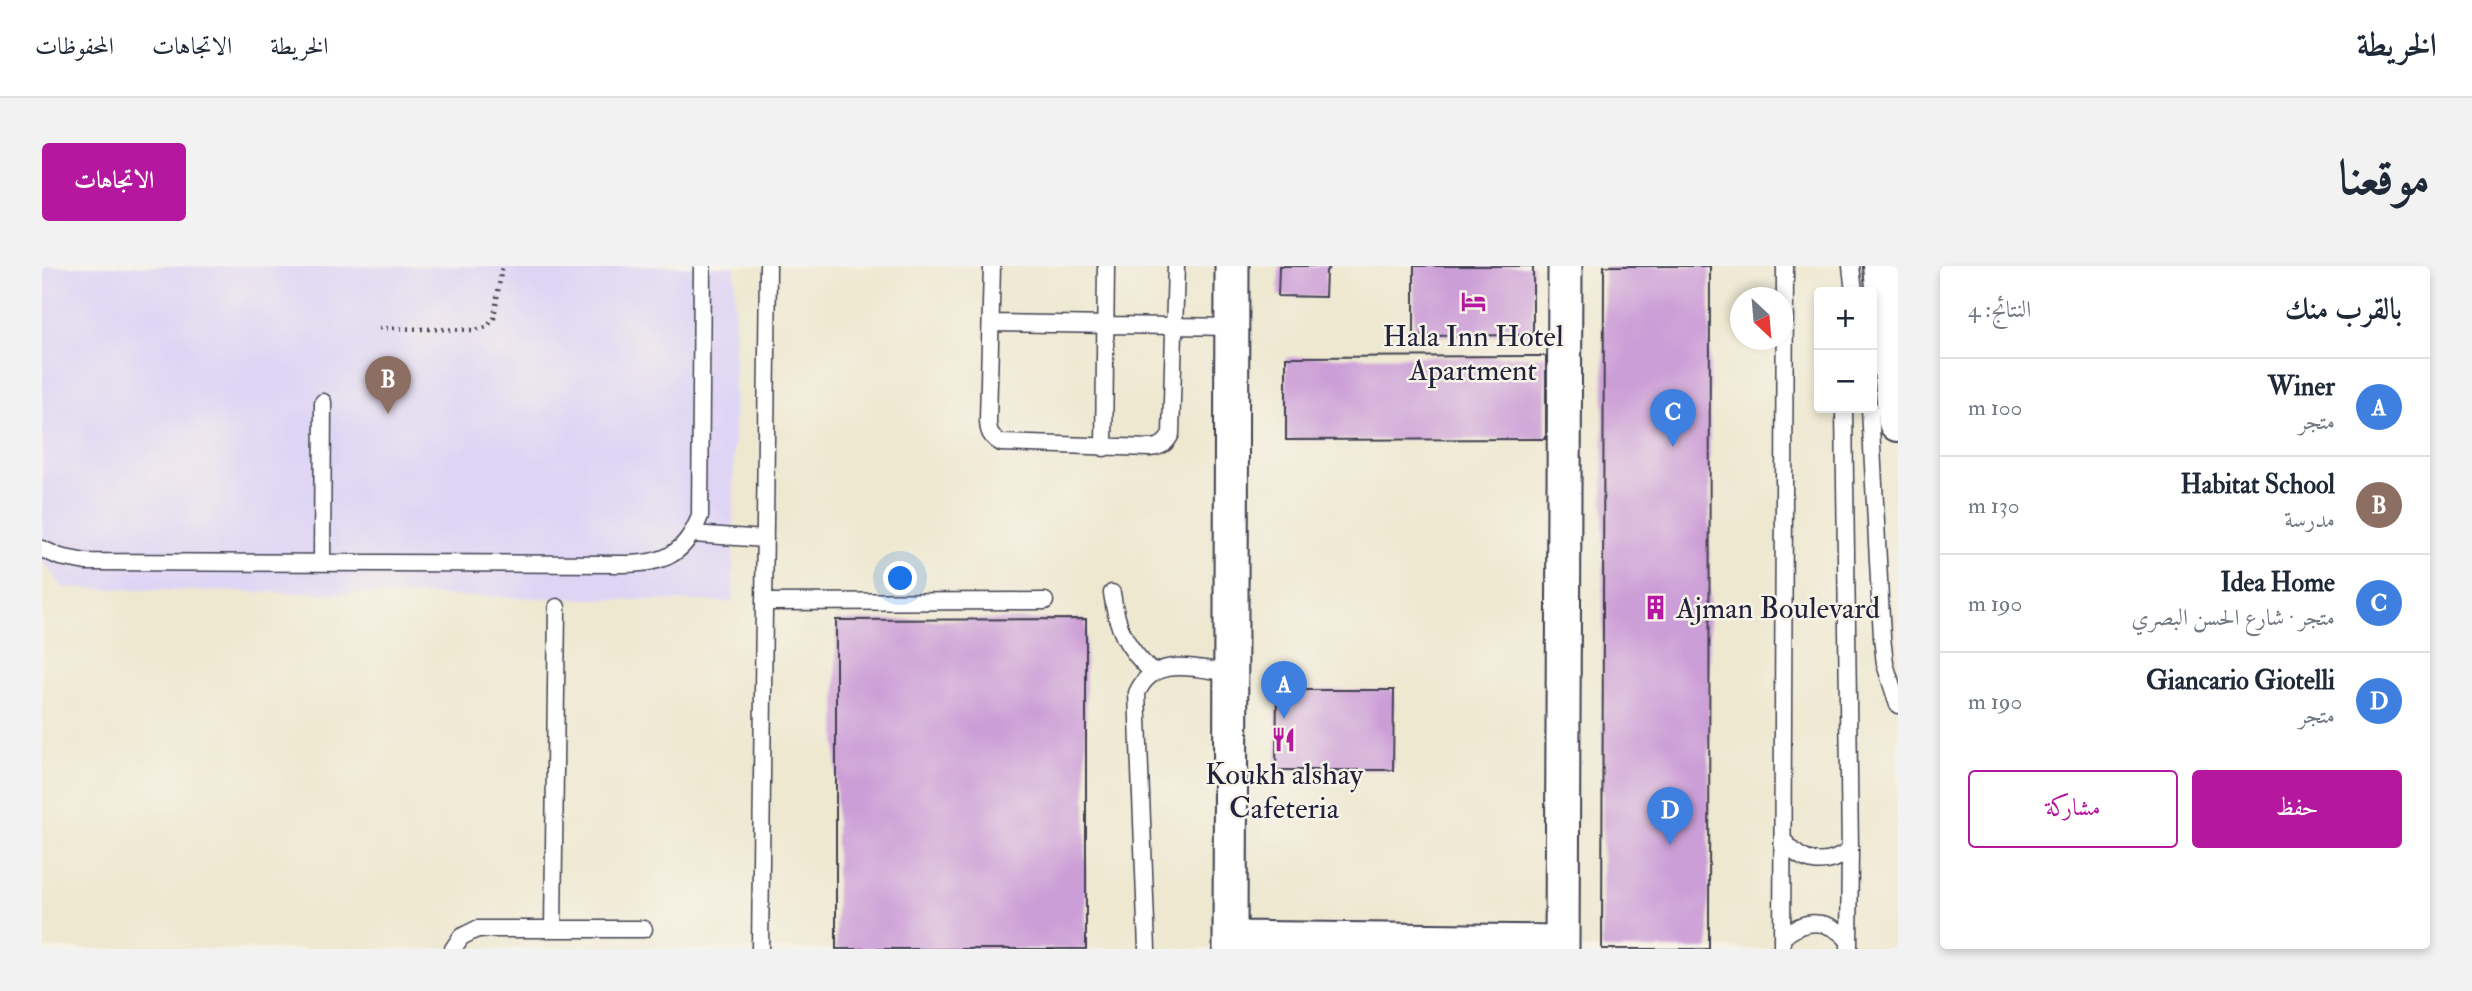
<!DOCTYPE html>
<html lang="ar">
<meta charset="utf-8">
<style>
:root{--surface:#fff;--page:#f2f2f3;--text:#1f2937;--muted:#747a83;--line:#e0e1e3;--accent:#b5179e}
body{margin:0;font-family:"IM FELL Double Pica",Amiri,serif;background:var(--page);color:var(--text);direction:rtl}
.controls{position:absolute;right:21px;top:21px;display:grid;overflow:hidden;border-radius:7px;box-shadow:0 4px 10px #0003}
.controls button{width:63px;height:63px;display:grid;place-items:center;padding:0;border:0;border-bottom:2px solid var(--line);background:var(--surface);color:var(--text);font:35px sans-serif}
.compass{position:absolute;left:1688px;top:21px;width:63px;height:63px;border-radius:50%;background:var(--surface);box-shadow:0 4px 10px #0003;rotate:154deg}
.you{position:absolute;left:859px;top:313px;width:24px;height:24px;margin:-18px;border:5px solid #fff;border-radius:50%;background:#1a73e8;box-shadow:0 0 0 10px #1a73e833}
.badge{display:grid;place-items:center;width:46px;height:46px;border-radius:50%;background:var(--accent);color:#fff;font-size:23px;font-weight:700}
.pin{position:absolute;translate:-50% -58px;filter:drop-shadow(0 2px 4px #0008)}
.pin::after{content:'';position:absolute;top:37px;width:24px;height:21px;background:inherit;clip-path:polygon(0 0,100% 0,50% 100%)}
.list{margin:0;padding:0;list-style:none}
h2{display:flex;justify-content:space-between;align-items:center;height:91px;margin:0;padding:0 28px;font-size:30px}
h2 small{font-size:23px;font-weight:400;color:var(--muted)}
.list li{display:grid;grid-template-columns:46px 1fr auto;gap:21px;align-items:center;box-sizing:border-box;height:98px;padding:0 28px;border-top:2px solid var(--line)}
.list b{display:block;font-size:26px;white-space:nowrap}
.list p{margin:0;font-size:23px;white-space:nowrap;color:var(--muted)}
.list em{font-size:23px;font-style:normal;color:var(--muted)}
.actions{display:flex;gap:14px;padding:21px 28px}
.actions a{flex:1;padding:16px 0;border:2px solid var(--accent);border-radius:7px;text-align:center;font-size:24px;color:var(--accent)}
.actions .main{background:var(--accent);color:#fff}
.map{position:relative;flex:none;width:1856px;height:683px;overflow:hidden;direction:ltr;border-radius:7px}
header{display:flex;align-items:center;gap:42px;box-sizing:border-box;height:98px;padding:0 35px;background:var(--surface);border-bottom:2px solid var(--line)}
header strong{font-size:33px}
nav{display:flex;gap:38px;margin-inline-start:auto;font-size:24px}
.intro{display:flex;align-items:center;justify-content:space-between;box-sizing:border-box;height:168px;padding:0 42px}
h1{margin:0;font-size:49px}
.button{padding:18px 32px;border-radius:7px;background:var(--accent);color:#fff;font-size:24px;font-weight:700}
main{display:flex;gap:42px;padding:0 42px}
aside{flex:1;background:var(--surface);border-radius:7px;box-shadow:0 4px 10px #0003}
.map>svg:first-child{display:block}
.built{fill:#ded5f5}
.building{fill:#cc9ed7}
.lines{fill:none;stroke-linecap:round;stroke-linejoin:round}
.lane-casing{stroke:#414051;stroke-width:19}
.street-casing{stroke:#414051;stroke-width:37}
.secondary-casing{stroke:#414051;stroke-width:42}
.path{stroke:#414051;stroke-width:4.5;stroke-dasharray:2 5;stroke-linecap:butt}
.lane{stroke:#fff;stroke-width:16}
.street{stroke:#fff;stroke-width:33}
.secondary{stroke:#fff;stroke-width:38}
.labels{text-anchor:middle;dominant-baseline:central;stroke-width:5;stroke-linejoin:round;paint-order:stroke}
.poi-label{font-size:30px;fill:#22223b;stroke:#f7f3e8}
</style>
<header>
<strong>الخريطة</strong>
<nav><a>الخريطة</a><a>الاتجاهات</a><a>المحفوظات</a></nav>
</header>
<div class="intro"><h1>موقعنا</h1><a class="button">الاتجاهات</a></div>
<main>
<aside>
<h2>بالقرب منك<small>النتائج: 4</small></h2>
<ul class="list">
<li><span class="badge" style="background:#3f7fe0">A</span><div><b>Winer</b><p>متجر</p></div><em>100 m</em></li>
<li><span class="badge" style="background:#8d6e63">B</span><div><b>Habitat School</b><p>مدرسة</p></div><em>130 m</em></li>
<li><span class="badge" style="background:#3f7fe0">C</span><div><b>Idea Home</b><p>متجر · شارع الحسن البصري</p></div><em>190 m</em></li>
<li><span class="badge" style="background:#3f7fe0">D</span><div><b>Giancario Giotelli</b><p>متجر</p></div><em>190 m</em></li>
</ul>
<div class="actions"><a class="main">حفظ</a><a>مشاركة</a></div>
</aside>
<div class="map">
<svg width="1856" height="683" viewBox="0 0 1856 683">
<rect width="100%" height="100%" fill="#f7f3e8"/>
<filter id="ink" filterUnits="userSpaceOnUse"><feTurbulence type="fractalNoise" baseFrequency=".0143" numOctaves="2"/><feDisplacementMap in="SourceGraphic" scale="14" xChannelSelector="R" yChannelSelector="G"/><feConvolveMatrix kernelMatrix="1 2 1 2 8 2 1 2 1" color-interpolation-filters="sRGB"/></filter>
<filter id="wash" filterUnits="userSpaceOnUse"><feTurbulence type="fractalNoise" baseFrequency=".00686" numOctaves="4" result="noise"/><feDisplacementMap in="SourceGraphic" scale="28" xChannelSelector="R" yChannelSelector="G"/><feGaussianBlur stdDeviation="1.57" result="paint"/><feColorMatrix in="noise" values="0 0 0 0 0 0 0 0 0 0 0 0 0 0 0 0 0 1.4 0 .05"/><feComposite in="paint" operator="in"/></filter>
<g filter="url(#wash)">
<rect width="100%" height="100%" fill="#eee8d0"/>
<path class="built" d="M0,0H693L691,336L22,322L0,295Z"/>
<g id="blocks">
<path class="building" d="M1237,0H1289L1284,5L1283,31L1236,30Z
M1372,0H1491V69L1372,70Z
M1562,0H1668L1667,683H1560Z
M1504,90V173L1244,174V91Z
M1044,353V683H794V354Z
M1235,424H1352L1351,504H1234Z"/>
</g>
</g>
<g filter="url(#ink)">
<use href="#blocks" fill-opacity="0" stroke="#414051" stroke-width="2"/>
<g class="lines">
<defs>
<path id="lane" d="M950,0L946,154C946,166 949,171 959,177L1108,182C1119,181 1124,178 1129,168L1134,0
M1809,0L1812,26
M949,57L1190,61
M1802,142L1808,584L1807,683
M1828,142L1840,371L1843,398L1856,439
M1062,182L1064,0
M651,268L723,273
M0,283L18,291L44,296L581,298C621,298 643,289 658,250L660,0
M280,296L281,136
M1070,327C1075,363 1084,381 1110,406
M722,336L1003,335
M1742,575C1760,599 1785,602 1808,584
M511,662L515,341
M1740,672C1762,652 1787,652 1807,675
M411,683L419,671L435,663H602
M718,683L726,0
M1105,683L1095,427C1112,388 1154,403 1189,407
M1740,683L1743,0"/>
<path id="street" d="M1188,672L1520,676
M1188,683L1190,0
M1520,683L1523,0"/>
<path id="secondary" d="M1841,0L1856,156"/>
</defs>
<use href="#lane" class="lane-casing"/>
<use href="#street" class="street-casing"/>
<use href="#secondary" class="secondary-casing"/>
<path class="path" d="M337,62L432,64L445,61L452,52L460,0"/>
<use href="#lane" class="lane"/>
<use href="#street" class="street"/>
<use href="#secondary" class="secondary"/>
</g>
</g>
<defs>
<symbol id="hotel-bare" viewBox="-9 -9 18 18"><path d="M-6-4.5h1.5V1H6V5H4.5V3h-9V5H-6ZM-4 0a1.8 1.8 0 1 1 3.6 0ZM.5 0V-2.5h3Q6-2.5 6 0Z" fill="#b5179e" stroke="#f7f3e8" stroke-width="2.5" paint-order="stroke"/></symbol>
<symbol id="building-bare" viewBox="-9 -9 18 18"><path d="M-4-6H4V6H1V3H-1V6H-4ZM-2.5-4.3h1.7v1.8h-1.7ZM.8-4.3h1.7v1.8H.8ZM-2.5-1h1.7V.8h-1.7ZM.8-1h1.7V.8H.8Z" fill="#b5179e" stroke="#f7f3e8" stroke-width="2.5" paint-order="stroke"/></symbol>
<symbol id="restaurant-bare" viewBox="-9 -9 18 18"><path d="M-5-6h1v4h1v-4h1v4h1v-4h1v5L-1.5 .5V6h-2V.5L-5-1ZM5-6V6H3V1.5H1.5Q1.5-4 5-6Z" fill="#b5179e" stroke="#f7f3e8" stroke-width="2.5" paint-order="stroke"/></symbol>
</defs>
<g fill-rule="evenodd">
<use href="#hotel-bare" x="1414" y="18" width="35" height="35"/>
<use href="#building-bare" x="1596" y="324" width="35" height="35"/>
<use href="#restaurant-bare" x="1224" y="456" width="35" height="35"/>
</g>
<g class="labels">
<g class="poi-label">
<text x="1431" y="70">Hala Inn Hotel<tspan x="1431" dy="34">Apartment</tspan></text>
<text x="1634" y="342" text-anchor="start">Ajman Boulevard</text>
<text x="1242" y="508">Koukh alshay<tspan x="1242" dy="34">Cafeteria</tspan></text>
</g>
</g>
</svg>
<div class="controls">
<button>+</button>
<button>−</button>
</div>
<svg class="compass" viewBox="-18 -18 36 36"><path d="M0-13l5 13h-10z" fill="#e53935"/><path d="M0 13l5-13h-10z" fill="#747a83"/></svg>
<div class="you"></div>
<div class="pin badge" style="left:1242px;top:453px;background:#3f7fe0">A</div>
<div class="pin badge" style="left:346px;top:148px;background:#8d6e63">B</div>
<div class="pin badge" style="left:1631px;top:181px;background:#3f7fe0">C</div>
<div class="pin badge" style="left:1628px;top:579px;background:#3f7fe0">D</div>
</div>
</main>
